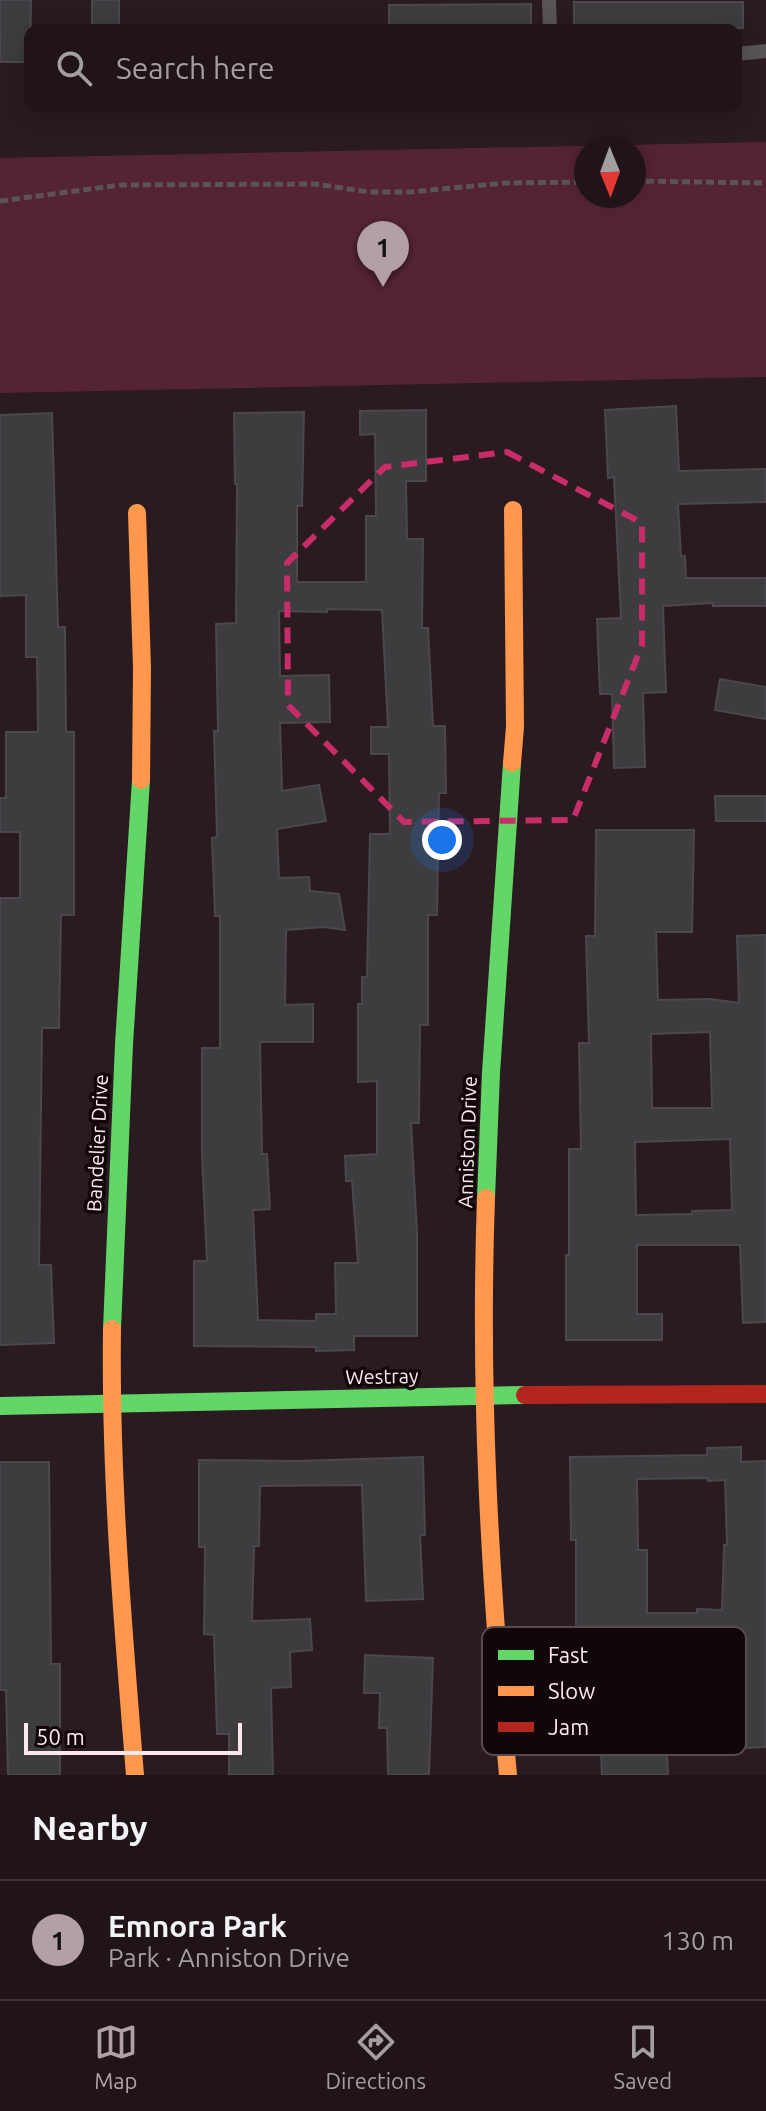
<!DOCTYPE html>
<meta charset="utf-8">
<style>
:root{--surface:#201418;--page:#281d21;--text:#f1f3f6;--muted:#a29ea2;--line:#3d3337;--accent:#b2a0a5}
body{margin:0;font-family:Ubuntu,sans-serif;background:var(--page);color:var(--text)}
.compass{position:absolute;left:574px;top:136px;width:72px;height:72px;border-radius:50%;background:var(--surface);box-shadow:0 4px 20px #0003;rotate:179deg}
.scale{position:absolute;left:24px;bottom:20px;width:218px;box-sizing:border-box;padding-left:8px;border:4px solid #fce8ed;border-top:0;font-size:22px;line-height:28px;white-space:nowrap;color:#fce8ed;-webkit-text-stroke:6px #110609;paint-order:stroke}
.you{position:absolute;left:442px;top:840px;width:28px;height:28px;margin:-20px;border:6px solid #fff;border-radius:50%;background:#1a73e8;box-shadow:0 0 0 12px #1a73e833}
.badge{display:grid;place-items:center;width:52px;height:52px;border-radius:50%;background:var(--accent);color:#111;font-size:26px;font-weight:700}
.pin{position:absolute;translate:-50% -66px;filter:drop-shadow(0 2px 4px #0008)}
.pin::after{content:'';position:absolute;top:42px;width:28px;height:24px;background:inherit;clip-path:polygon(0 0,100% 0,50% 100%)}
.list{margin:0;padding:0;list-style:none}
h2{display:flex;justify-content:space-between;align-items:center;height:104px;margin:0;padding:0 32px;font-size:34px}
h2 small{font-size:26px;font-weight:400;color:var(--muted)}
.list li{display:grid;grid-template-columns:52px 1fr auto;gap:24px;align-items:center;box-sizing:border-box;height:120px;padding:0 32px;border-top:2px solid var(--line)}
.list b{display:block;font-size:30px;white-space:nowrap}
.list p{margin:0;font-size:26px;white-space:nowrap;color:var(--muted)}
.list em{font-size:26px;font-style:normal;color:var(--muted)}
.icon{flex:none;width:44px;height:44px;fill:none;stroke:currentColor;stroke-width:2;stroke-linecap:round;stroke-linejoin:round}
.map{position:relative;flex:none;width:766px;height:1775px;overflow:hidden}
.search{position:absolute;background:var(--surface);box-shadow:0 4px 20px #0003;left:24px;right:24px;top:24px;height:88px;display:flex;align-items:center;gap:20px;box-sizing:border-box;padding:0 28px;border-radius:16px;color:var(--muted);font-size:30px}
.sheet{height:224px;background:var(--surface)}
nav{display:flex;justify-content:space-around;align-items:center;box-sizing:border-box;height:112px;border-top:2px solid var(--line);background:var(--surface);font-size:22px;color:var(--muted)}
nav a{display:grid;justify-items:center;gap:4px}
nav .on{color:var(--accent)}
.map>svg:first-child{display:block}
.green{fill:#542435;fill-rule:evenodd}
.building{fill:#3d3d40;stroke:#4a484c;stroke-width:2;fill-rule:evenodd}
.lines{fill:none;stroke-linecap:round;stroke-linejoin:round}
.path{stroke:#5b5356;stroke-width:5;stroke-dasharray:8 4;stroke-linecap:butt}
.lane{stroke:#5a5356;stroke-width:14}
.fast{stroke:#63d668;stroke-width:18}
.slow{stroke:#ff974d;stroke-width:18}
.jam{stroke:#b3261e;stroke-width:18}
.marked{fill:none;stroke:#c82d6a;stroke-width:6;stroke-dasharray:16 10;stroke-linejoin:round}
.labels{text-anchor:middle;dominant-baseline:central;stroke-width:7;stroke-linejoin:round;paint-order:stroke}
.street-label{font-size:20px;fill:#fce8ed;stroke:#110609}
.key{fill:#110609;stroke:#584a4d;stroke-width:2}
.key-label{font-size:22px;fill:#fce8ed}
</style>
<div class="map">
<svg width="766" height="1775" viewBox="0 0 766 1775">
<rect width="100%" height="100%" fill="#2a1b20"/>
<path class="green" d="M766,142V377L0,393V158ZM586,148H634V196H586Z"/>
<path class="building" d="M0,0H31L30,62H0Z
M92,0H119V30H92Z
M574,2H743V28H574Z
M531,4V28L389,29V5Z
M676,406L679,471L766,469V502L678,504L681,556H685L686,578H766V606H713V603L663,606L666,692L643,693L645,767L614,768L612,694H600L597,619L621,618L614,477L608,478L605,410Z
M426,410V481H406L407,539H423L422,628H428L433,726H445L446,793H439L437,915H428V1025H420L419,1123H411L417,1232V1336H354V1350L316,1351V1347L194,1346V1261H207L202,1156V1048H220V916H215L212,838L217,837L214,731H218L216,624L236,623L237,484H235L234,413L304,412L302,506H297V582H366V516H376L375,434L360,435V411ZM327,609L382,610L388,727H371V754H389L390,834H370L367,977H362V1004H358V1082L377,1081V1154L345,1156L346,1181H352L358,1263H335L336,1314H316V1321L258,1320L253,1210L270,1209L267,1154H262L260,1042H313V1004L285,1005L286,930L324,927L345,930L339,894L310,891L309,877L279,878L277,829L326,821L319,785L282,791L280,723L330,722L329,675L280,676L279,611L327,612Z
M52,413L58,627H65L66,732H74V915H61L59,1028H42L39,1265H51L54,1343L0,1345V898H20V832H0V798H6V732H38L37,657H26V595L0,596V415Z
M720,679L766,687V719L715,710Z
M715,796H766V821H716Z
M596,830H694L692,932H656L658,1000L711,999L739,1003L737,936L766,935V1322L743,1323L740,1245H637V1314H662V1340H566V1255H569V1149H581L579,1043H589L586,936H595ZM710,1032L712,1108H652L651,1034ZM730,1139L732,1210L692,1211V1214L636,1215L635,1142Z
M741,1447V1462L766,1461V1747L667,1753L668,1775H602L600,1729H590L588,1634H576V1540H571L570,1457L707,1455V1448ZM708,1478V1481L725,1480L727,1545H724L722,1610L697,1609V1613H647V1550H638L637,1479ZM679,1642L730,1643L733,1713L658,1716L657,1646H679Z
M423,1457L425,1535H420L423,1599L366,1601L362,1485L260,1486L259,1546H254L252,1621L310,1619L312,1650L290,1652L291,1687L271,1688L273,1775H229V1734H217L214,1635L204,1634L205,1547H199V1460L297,1461Z
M0,1462H49L51,1664H60V1775H8L6,1690H0Z
M365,1655L433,1658L429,1775H388L387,1728H379L380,1693H364Z"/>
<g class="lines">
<path class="path" d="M634,181L766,183
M0,201L120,185L315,184L369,192H410L505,183L586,182"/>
<path class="lane" d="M549,0L550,30
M736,54L766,51"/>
<path class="fast" d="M486,1198L491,1073L512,763
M112,1329L124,1044L141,780
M0,1406L525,1395"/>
<path class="slow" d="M137,513L142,668L141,780
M512,763L515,727L513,510
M486,1198C479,1393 490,1581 508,1775
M112,1329C110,1478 123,1626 135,1775"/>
<path class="jam" d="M525,1395L766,1394"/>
</g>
<path class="marked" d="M507,452L642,523V645L573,820L404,822L288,705L287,563L385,467Z"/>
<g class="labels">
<g class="street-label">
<text transform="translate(467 1142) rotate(-88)">Anniston Drive</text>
<text transform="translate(97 1143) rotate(-87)">Bandelier Drive</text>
<text transform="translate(382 1376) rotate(-1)">Westray</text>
</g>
</g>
<rect x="482" y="1627" width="264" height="128" rx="12" class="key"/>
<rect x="498" y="1650" width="36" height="10" fill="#63d668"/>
<rect x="498" y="1686" width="36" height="10" fill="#ff974d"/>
<rect x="498" y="1722" width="36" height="10" fill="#b3261e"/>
<g class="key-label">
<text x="548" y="1663">Fast</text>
<text x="548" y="1699">Slow</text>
<text x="548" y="1735">Jam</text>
</g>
</svg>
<svg class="compass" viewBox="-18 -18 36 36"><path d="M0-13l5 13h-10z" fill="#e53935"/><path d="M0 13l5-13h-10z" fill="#a29ea2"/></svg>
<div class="scale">50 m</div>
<div class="you"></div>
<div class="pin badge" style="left:383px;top:287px">1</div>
<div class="search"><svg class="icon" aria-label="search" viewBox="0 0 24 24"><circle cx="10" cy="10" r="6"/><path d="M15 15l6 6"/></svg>Search here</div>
</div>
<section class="sheet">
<h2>Nearby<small></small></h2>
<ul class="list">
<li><span class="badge">1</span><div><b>Emnora Park</b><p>Park · Anniston Drive</p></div><em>130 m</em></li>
</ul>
</section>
<nav>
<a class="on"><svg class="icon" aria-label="map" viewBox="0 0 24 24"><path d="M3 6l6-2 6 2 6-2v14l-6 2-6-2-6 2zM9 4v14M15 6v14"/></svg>Map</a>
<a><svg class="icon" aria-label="directions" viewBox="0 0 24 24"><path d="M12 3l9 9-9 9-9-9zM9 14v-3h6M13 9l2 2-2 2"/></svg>Directions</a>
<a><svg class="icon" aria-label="saved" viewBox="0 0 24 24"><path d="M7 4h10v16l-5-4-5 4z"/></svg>Saved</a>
</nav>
